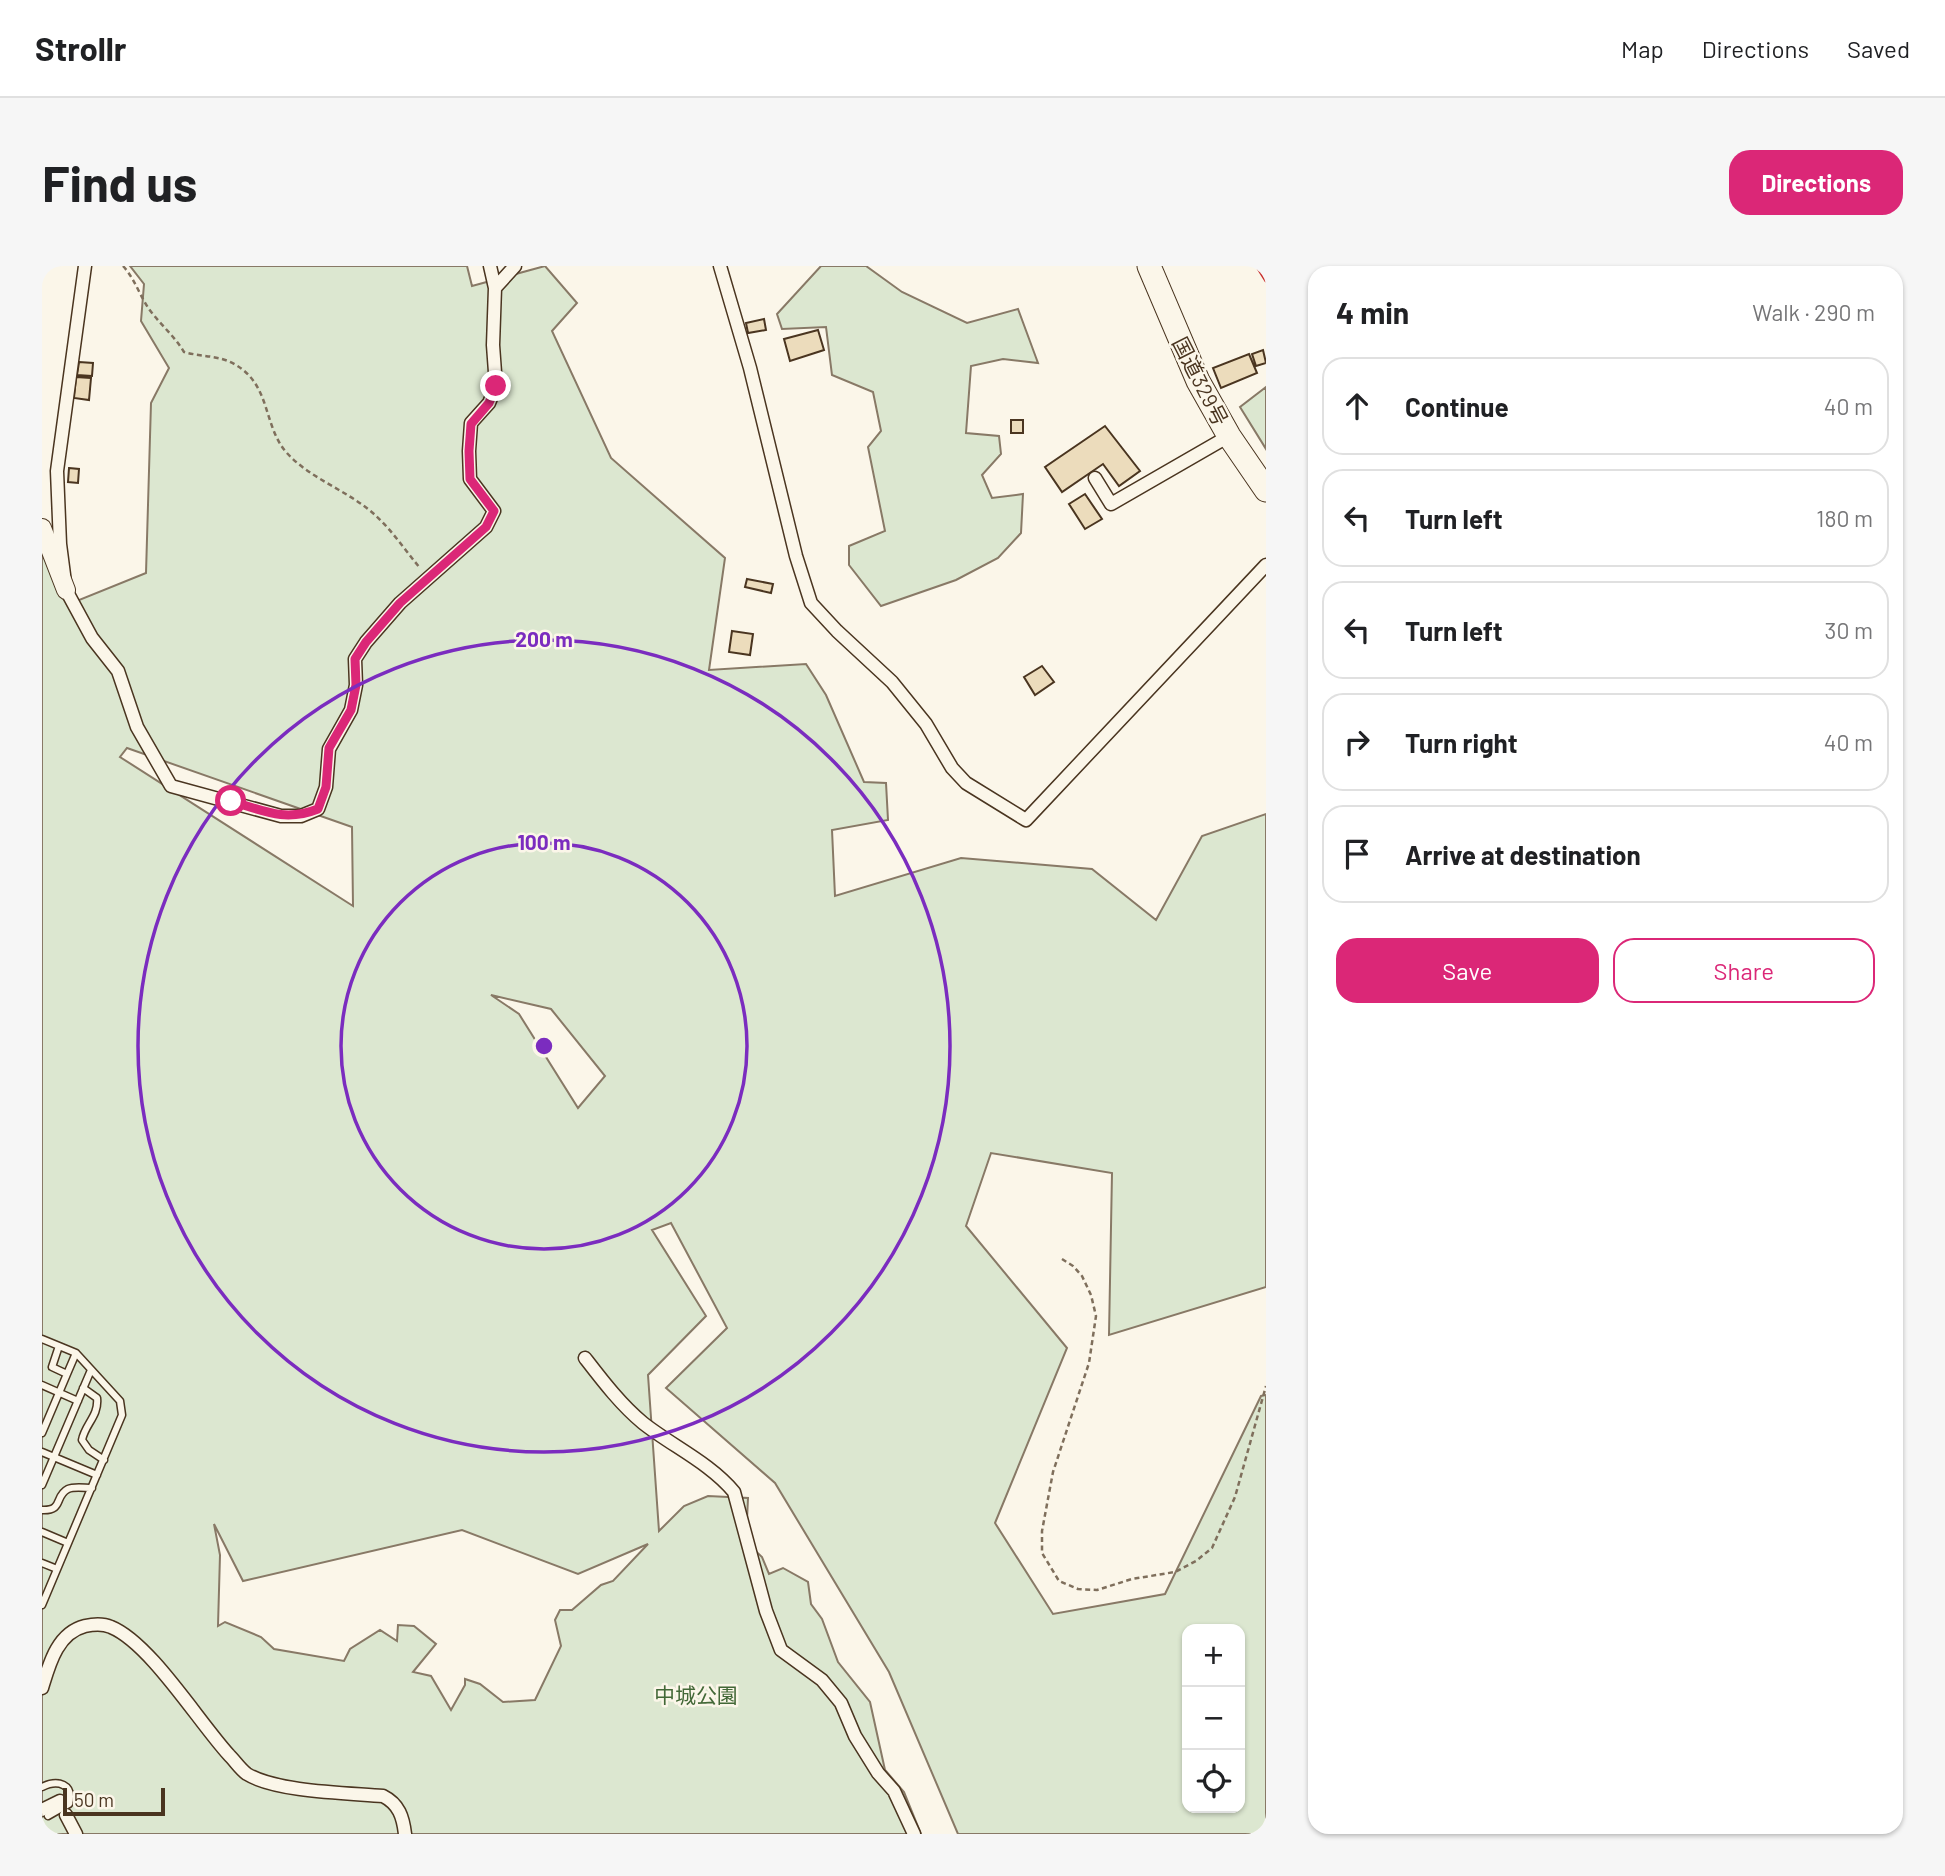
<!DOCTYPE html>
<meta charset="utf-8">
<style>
:root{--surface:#fff;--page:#f6f6f6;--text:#202124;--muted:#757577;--line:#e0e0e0;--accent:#db2777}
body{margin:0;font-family:Barlow,"Noto Sans JP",sans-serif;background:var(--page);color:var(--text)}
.controls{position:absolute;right:21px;bottom:21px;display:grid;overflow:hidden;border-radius:14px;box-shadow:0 2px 5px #0004}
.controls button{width:63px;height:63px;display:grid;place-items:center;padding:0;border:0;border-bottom:2px solid var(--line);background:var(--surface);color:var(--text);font:35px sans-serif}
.scale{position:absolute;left:21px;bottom:18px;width:102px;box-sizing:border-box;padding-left:7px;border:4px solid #4a3520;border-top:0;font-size:19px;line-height:24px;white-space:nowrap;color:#4a3520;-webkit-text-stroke:5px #fbf6e9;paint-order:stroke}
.stop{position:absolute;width:21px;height:21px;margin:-16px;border:5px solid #db2777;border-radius:50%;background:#fff}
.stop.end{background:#db2777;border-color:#fff;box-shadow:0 2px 7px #0008}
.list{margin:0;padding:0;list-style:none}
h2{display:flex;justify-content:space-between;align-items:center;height:91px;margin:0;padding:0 28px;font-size:30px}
h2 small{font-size:23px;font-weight:400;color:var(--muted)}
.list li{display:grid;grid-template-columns:46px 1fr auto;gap:21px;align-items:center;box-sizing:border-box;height:98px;margin:0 14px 14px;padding:0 14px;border:2px solid var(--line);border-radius:21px}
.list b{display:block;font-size:26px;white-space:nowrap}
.list em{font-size:23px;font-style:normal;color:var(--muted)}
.actions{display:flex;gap:14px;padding:21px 28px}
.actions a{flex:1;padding:16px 0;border:2px solid var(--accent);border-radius:21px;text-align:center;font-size:24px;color:var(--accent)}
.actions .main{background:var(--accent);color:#fff}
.icon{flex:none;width:38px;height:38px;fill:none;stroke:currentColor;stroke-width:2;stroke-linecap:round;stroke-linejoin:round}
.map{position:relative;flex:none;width:1224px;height:1568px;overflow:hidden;border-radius:21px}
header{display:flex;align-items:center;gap:42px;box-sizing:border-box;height:98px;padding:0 35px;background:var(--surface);border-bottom:2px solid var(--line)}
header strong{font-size:33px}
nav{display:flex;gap:38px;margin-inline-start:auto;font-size:24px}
.intro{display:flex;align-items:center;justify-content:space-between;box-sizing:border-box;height:168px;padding:0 42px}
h1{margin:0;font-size:49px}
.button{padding:18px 32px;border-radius:21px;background:var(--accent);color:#fff;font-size:24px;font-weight:700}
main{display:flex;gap:42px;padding:0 42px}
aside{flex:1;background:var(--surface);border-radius:21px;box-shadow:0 2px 5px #0004}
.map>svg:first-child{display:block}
.green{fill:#dce7d0;stroke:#887966;stroke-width:2;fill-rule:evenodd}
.building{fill:#ecdcbc;stroke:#4a3520;stroke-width:2}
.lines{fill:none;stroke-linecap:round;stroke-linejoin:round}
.lane-casing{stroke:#4a3520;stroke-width:9}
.street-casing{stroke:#4a3520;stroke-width:15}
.secondary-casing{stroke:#4a3520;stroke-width:20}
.highway-casing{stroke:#4a3520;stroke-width:25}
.path{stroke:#7f6f5c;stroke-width:2.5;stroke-dasharray:5 3.5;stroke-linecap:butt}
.lane{stroke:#fbf6e9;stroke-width:6}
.street{stroke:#fbf6e9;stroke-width:12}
.secondary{stroke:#fbf6e9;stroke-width:18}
.highway{stroke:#fbf6e9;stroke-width:23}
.power{stroke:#c62828;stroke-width:2;stroke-dasharray:24 5 3.5 5;stroke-linecap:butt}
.route{stroke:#db2777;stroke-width:9}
.ring{fill:none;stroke:#7b2cbf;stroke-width:3.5}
.labels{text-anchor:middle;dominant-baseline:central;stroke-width:5;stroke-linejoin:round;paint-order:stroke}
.street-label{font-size:21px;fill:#4a3520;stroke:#fbf6e9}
.park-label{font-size:21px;fill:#436837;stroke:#fbf6e9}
.centre{fill:#7b2cbf;stroke:#fbf6e9;stroke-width:3.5}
.ring-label{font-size:21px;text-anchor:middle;font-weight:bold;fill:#7b2cbf;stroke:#fbf6e9;stroke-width:5;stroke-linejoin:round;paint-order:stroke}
</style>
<header>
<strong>Strollr</strong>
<nav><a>Map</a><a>Directions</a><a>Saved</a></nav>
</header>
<div class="intro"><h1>Find us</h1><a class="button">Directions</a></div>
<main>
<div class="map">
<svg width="1224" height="1568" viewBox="0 0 1224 1568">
<rect width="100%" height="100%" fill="#fbf6e9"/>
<path class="green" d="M88,0H425L430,20L503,0L535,37L510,65L569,192L683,292L667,404L764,398L784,429L822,516L844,517L846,554L790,564L793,630L919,592L1050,603L1114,654L1160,570L1224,548V1021L1067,1069L1070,907L949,887L924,960L1025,1082L953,1257L1011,1348L1123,1328L1219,1130L1224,1129V1568H916L847,1406L733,1217L624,1122L685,1062L629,957L610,964L664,1050L606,1109L617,1265L642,1240L666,1230L706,1232L704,1276L720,1291L727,1308L741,1302L766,1316L769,1338L780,1353L796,1396L828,1436L843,1504L862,1526L879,1568H0V288L23,330L25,339L104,307L109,137L127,102L99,55L102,18ZM85,482L310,561L311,640L78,491ZM449,729L509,743L563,810L536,842L477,748ZM172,1258L201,1315L420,1264L536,1308L606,1278L571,1315L559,1319L530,1344H518L513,1354L519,1380L493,1434L461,1436L438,1418L423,1413V1419L409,1444L389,1410L371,1406L394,1378L372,1360L356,1359L355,1375L338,1364L308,1383L302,1395L232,1383L219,1371L183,1356L176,1360L178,1289ZM1145,1363H1198V1542H1145Z
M779,0H824L860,26L925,57L976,43L996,97L961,93L929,100L924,167L957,170L959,188L940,209L950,232L981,228L979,267L956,292L914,314L839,340L807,299V280L843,265L826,181L839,165L831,126L790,109L784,61L740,63L735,48Z
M1224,121V183L1198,141Z"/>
<path class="building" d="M722,53L724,64L706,67L704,57Z
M776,64L782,84L748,95L742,73Z
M1221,84L1224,97L1214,100L1210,88Z
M1207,88L1215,107L1179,122L1171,102Z
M37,96L51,97L50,110L35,109Z
M34,111L49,112L47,134L32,132Z
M969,154H981V167H969Z
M1063,160L1098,205L1077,220L1061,198L1020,226L1003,201Z
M27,202L37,203L36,217L26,216Z
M1043,228L1060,253L1043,263L1027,238Z
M705,313L731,318L729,327L703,321Z
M690,365L711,368L708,389L687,386Z
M1000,400L1012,416L993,429L982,411Z"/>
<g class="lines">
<defs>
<path id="lane" d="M0,1073L34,1087L78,1135L80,1149L0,1339
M25,1108L34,1087
M0,1119L36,1135
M41,1122L55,1132C57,1150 43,1158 40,1174L47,1184L62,1194
M0,1167L25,1108L10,1101L17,1080
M0,1186L55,1209
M0,1219L49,1104
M0,1244C22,1245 12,1230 26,1223C32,1220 43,1222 50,1222
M0,1266L26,1277
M0,1297L15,1303
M0,1521C16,1513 32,1518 27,1538L6,1550"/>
<path id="street" d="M43,0L15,205L18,278L24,324L50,372L76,405L95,461L129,520L239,550H259L276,543L284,521L287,483L309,444L314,419L313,393L324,376L358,337L444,261L452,245L428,213L427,185L429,157L447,137L454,120L451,79L453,22L448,0
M678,0L708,102L754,290L769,337L795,365L850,416L884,458L910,502L924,517L984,554L1224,299
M453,22L473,0
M1053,212L1069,238L1187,170
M543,1092C560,1114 579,1139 601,1157C630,1180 668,1197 692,1226L724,1345L739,1384L780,1414L799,1437L813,1470L836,1507L852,1525L872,1568
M0,1422C7,1399 15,1367 43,1360C52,1358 60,1357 69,1361C108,1377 156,1455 187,1489C193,1495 199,1504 205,1508C234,1526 306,1527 341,1530C357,1538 361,1551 363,1568
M0,1544L18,1535
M24,1549L34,1568"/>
<path id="secondary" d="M0,262L24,324"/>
<path id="highway" d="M1107,0L1156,115L1187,170L1224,224"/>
</defs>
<use href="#lane" class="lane-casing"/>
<use href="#street" class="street-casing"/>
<use href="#secondary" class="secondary-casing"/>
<use href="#highway" class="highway-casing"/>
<path class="path" d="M81,0C94,14 98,32 110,47C121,61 133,71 142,86C159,91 178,89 194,99C229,120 221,159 244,186C268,213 305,224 332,248C349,263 363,284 378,302
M1020,993L1031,1000L1040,1010L1049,1029L1054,1050L1047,1097L1011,1206L1000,1265V1287L1017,1315L1036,1323L1055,1324L1090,1313L1133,1306L1154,1295L1170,1282L1193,1231L1224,1120"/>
<use href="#lane" class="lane"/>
<use href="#street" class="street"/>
<use href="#secondary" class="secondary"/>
<use href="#highway" class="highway"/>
<path class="power" d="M1214,0L1224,16"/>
</g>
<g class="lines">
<path class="route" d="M189,535C222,545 243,556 276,543L284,521L287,482L309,444L314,419L313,393L324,376L358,337L444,261L452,245L428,213L427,185L429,158L447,137L454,120"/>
</g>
<g class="ring">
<circle cx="502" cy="780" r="203"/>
<circle cx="502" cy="780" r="406"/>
</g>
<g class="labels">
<g class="street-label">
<text transform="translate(1159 115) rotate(63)">国道329号</text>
</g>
<g class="park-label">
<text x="654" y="1428">中城公園</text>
</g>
</g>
<circle cx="502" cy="780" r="10" class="centre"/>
<g class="ring-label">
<text x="502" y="381">200 m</text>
<text x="502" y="584">100 m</text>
</g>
</svg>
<div class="controls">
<button>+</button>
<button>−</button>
<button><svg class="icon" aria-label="locate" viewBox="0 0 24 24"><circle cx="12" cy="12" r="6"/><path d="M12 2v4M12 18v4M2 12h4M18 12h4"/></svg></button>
</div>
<div class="scale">50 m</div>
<div class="stop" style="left:189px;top:535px"></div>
<div class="stop end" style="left:454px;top:120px"></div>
</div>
<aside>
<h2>4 min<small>Walk · 290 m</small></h2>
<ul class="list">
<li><svg class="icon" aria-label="ahead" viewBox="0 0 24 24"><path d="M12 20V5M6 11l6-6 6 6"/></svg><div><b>Continue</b></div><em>40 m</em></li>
<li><svg class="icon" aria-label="left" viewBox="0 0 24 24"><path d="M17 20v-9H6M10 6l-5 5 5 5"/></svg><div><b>Turn left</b></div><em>180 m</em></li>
<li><svg class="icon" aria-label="left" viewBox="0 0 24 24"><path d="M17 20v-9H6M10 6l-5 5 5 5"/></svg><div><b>Turn left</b></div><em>30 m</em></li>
<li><svg class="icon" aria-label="right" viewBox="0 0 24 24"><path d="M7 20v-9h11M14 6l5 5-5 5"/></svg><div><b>Turn right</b></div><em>40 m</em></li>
<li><svg class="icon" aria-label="arrive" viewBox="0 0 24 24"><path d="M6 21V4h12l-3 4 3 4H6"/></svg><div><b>Arrive at destination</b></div></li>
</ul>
<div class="actions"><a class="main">Save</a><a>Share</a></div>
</aside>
</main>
